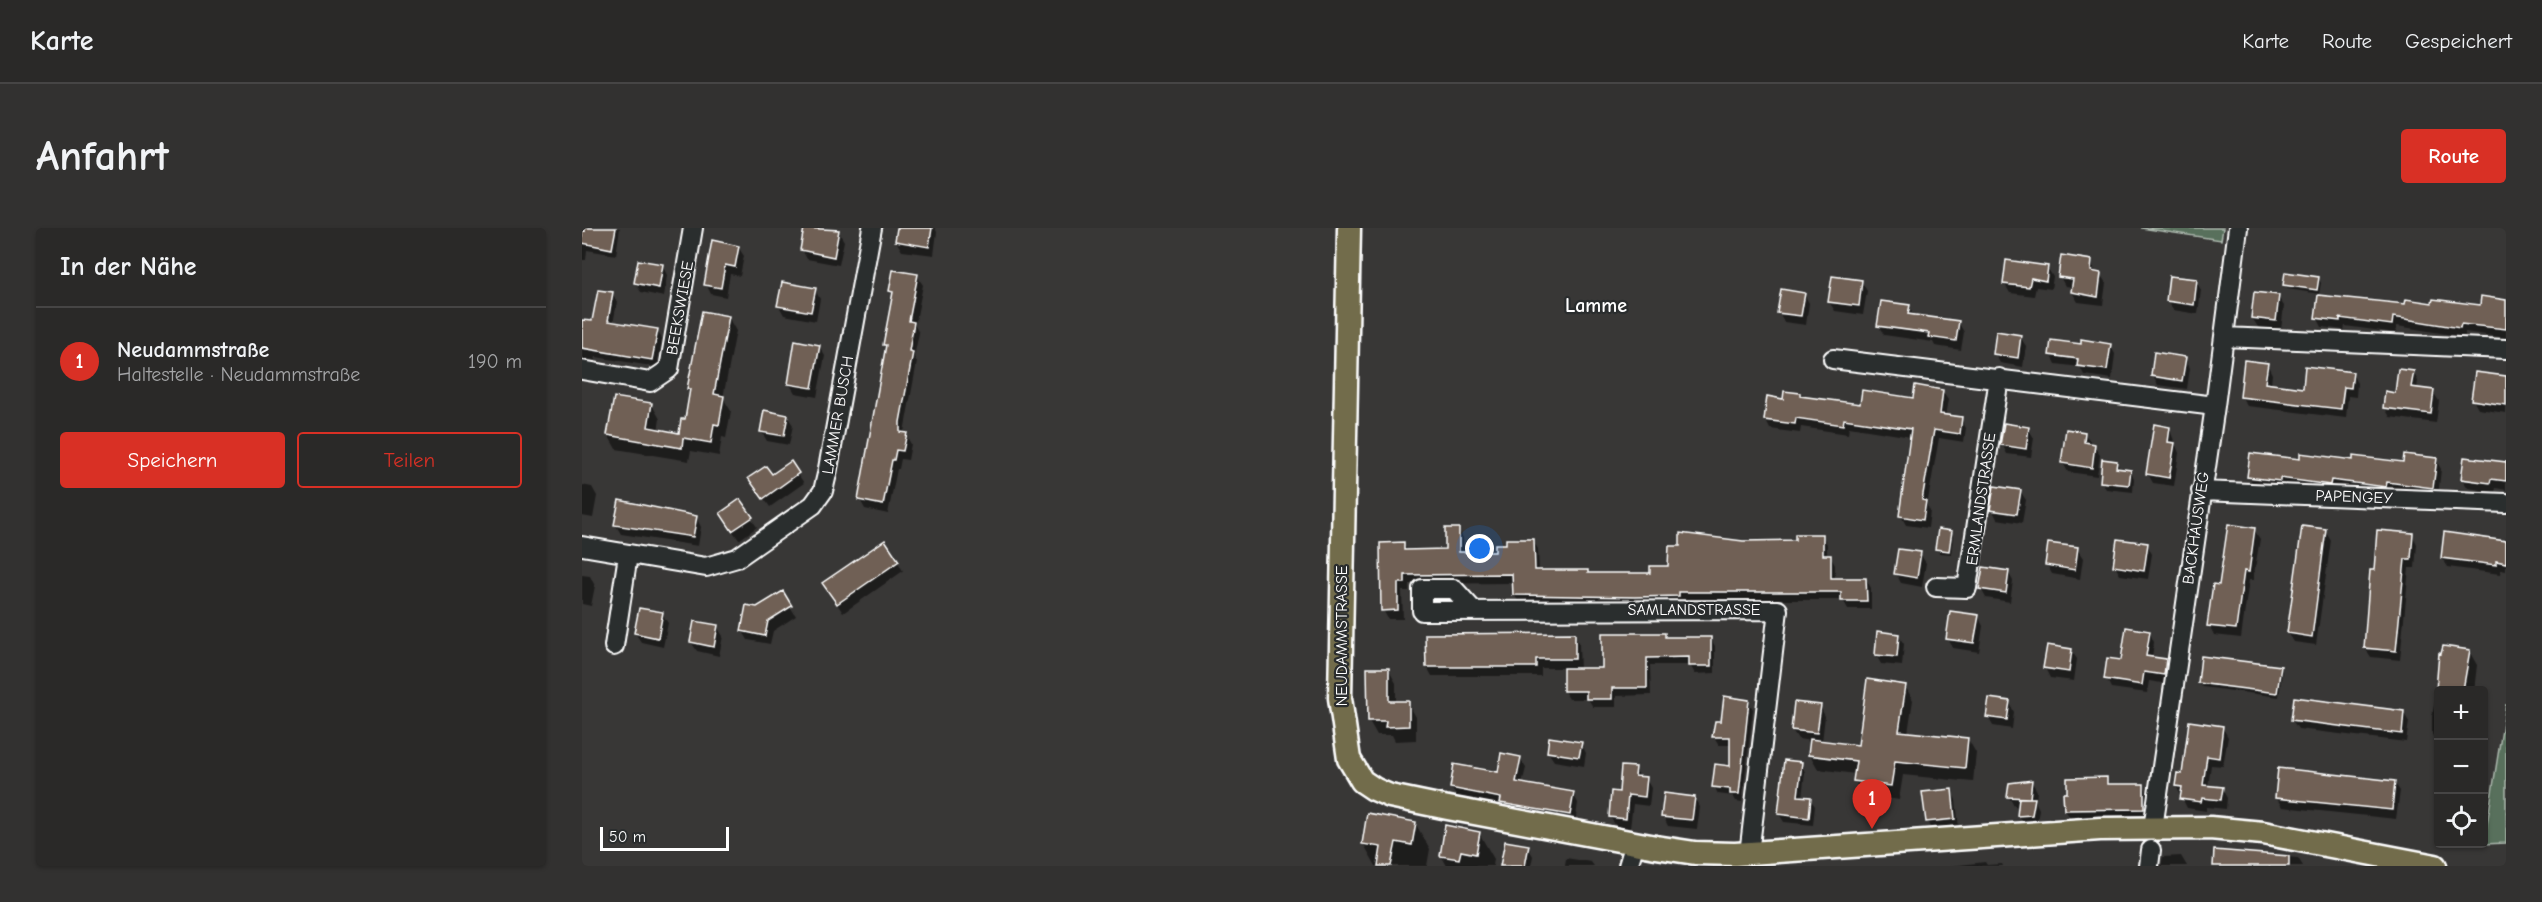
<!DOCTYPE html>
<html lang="de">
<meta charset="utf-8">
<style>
:root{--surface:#2a2928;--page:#323130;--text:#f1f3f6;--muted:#a5a6a8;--line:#464545;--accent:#d93025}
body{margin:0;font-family:"Comic Neue",sans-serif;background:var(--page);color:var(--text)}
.controls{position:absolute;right:18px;bottom:18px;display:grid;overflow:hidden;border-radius:6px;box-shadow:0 2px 4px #0004}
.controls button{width:54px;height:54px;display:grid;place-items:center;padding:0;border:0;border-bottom:2px solid var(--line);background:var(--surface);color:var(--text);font:30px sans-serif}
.scale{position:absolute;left:18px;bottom:15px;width:129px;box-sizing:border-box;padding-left:6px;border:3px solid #fff;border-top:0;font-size:16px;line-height:21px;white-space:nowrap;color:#fff;-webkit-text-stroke:4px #2a2d2e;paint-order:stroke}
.you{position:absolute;left:898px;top:321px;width:21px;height:21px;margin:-15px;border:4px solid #fff;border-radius:50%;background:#1a73e8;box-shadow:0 0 0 9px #1a73e833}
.badge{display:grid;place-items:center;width:39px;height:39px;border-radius:50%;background:var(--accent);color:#fff;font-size:20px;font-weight:700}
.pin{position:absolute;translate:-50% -50px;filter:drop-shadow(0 2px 3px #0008)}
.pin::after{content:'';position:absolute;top:32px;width:21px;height:18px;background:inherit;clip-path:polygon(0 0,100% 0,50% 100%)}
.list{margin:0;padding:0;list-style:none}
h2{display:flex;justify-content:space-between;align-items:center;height:78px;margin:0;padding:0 24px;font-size:26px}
h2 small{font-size:20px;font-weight:400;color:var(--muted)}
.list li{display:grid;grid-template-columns:39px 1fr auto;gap:18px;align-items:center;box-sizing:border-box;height:108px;padding:0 24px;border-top:2px solid var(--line)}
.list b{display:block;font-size:22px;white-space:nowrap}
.list p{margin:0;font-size:20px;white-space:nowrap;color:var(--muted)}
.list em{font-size:20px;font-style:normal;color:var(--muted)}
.actions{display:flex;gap:12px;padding:18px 24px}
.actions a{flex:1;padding:14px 0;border:2px solid var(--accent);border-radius:6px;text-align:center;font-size:21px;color:var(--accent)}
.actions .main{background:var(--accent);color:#fff}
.icon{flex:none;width:33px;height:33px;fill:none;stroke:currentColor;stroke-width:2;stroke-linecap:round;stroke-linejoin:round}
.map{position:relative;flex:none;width:1924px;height:638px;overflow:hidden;border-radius:6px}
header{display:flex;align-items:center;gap:36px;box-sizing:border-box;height:84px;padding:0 30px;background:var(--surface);border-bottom:2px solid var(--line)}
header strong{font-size:28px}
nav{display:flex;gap:33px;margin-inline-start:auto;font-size:21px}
.intro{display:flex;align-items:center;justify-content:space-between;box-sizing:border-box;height:144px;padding:0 36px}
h1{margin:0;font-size:42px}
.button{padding:15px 27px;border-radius:6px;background:var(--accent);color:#fff;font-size:21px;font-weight:700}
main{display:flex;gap:36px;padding:0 36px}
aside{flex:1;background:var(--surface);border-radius:6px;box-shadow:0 2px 4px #0004}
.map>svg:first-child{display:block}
.green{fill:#59705c;stroke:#acb8ae;stroke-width:1.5}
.shadow{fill:#0007}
.building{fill:#6f6055;stroke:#fff;stroke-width:1.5}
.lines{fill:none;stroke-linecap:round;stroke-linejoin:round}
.minor-casing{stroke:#fff;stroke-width:22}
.major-casing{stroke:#fff;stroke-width:27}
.minor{stroke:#2a2d2e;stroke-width:18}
.major{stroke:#726c4b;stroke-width:22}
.labels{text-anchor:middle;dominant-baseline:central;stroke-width:4.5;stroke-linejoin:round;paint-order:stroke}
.street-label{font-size:16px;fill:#fff;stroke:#2a2d2e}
.quarter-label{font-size:20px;font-weight:bold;fill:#fff;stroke:#2a2d2e}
</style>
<header>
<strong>Karte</strong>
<nav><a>Karte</a><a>Route</a><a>Gespeichert</a></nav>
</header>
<div class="intro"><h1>Anfahrt</h1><a class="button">Route</a></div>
<main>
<aside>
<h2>In der Nähe<small></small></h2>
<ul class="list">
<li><span class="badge">1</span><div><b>Neudammstraße</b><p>Haltestelle · Neudammstraße</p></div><em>190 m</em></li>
</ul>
<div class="actions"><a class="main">Speichern</a><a>Teilen</a></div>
</aside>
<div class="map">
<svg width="1924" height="638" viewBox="0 0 1924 638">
<rect width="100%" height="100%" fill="#383736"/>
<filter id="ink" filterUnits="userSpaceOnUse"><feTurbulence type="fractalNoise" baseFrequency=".0167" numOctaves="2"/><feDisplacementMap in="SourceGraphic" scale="12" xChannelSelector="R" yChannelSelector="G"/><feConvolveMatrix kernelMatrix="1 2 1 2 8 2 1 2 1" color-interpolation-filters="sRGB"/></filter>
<g filter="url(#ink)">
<path class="green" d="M1559,0H1641L1639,12Z
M1924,476V615L1902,616Z"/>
<path class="shadow" d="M0,0H38L34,27L5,22L4,32H0Z
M224,0L256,3L262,13L257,37L225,31L220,22Z
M316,0H353L355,4L352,27L320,23L314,13Z
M156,19L162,28L158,48L148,46L144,69L129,66L124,56Z
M1509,33L1514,46H1518L1524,55L1521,77L1496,74L1490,64L1491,59L1483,58L1478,49Z
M80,37L85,47L82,69L59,64L53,55Z
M1465,39L1471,49L1469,61L1454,59L1452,68L1428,65L1422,55Z
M335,48L341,57L333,98L337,105L332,129L335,134L322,204L329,216L326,232L319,231L317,241H315L306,286L283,281L278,272L305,121L303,117L312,68L309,63Z
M1736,50L1739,55L1737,66L1706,61L1703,57Z
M1614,53L1619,62L1616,86L1591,82L1586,73Z
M1280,54L1285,63L1281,87L1253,83L1247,74Z
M233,62L238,71L234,93L202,87L197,78Z
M30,66L35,74L31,96L75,102L80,111L75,139L14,129L13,132L0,131V94L12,95Z
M1222,66L1227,75L1224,97L1202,94L1197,84Z
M1696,69L1702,78L1699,102L1676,99L1670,90Z
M1924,73V110L1883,104V109L1815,98L1814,105L1763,98L1762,102L1740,99L1735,89L1825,77L1899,78Z
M1327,79L1332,88L1376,94L1382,104L1379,122L1353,118L1351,114L1302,107L1296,97Z
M146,89L154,103L141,170L149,183L144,210L140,209L137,228L109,223L107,233L34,221L26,207L70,177L78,191L76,203L98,207L104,193L109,165L106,160Z
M1438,109L1444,118L1441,139L1418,135L1413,126Z
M1528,117L1533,126L1530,151L1502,147L1498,139L1474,136L1469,126L1500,118Z
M237,118L243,128L235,169L213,165L207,155Z
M1603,130L1608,140L1605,161L1576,157L1570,147Z
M1685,136L1690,146L1689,157L1722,161L1770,146L1775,155L1774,169L1766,168L1764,190L1665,178L1659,168Z
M1831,144L1836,153L1835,161L1851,164L1857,173L1854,195L1808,189L1802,179Z
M1924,150V185L1896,181L1891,172Z
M1360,163L1366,172L1363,188L1379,191L1384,200L1382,214L1357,210L1345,278L1348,283L1346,300L1324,297L1319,288L1329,209L1267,199L1266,206L1219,199L1218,205L1188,201L1183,191L1202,173L1217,167L1219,169L1279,178L1332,172Z
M205,188L211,197L207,217L185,213L179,203Z
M1446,200L1452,210L1449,229L1425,226L1420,216Z
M1587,200L1597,225L1592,258L1571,255L1566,246Z
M1503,206L1518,227L1515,248L1486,244L1481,235Z
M1854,232L1859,241L1856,269L1672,258L1667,248L1719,233L1823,236Z
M1534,234L1539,242L1548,243L1552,251L1551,264L1524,261L1520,254Z
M208,235L222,255L188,279L174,259Z
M1924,236V262L1914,260L1913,264L1886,260L1880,251Z
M0,257L10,259L15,268L11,290L0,288Z
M1438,263L1444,272L1440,295L1415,291L1410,281Z
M114,289L119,299L116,318L39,306L33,296Z
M169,290L175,299L157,312L145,295Z
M876,301L881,310L882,326L914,325L951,313L956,321L957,344L1007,347L1070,346L1161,314H1214L1240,307L1245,316V328H1248L1253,337V351H1284L1289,360V381H1266L1261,372H1101V377L937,375L932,366V355L827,356V363H820L821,391H806L801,382L821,316L826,323H865Z
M1672,302L1678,311L1671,352H1667L1659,410L1632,407L1627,397L1638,358Z
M1743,302L1749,312L1734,417L1712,414L1706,405Z
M1369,305L1371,309L1369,326L1357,325L1355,321Z
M1830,306L1835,316L1833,340H1827L1818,432L1789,429L1783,420L1793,344Z
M1924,309V343L1919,342L1918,346L1866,339L1860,330L1923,314Z
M1565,317L1570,326L1566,351L1538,347L1533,338Z
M1495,321L1501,330L1498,351L1470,346L1465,337Z
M1338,326L1344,335L1340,359L1319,355L1314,346Z
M316,334L321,343L261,385L248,365Z
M1426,344L1431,353L1428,374L1404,370L1399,361Z
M0,347L8,348L13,358L9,378L0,376Z
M200,365L214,388L191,403L188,416L166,412L160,402L175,381Z
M80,386L86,395L81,419L59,414L53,405Z
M1396,388L1401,398L1397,424L1371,420L1366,411Z
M135,399L141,408L137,428L115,423L109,414Z
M1567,404L1572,414L1570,430L1583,432L1589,441L1586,456L1567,453L1565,465L1529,460L1524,450Z
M992,407L997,416L998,442L1022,441L1084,410H1128L1133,418V445L1113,446L1108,437H1068L1069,467L1034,468V479H1011L1006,471H987L982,463V440H959V448H850L845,439Z
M1316,407L1322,416L1320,438L1299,436L1294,427Z
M1489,422L1495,431L1492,453L1468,450L1463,440Z
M1887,423L1895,437L1892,463H1856V518L1850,506V488L1858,448Z
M1698,440L1700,444L1697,469L1620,459L1617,455Z
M806,441L814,455V475H826L834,489V512L813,513L810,507H795L787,493Z
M1323,458L1331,472L1326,505L1386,511L1394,525L1391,554L1321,547L1317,572L1281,566L1272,552L1273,546L1236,541L1228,527L1229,513L1216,511L1210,502L1238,479L1243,488L1240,514L1277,519Z
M1166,473L1171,481L1160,574L1154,573L1151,568L1136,566L1132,558L1149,539V517H1137L1132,509L1140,495Z
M1427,474L1432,484L1430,501L1411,498L1406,489Z
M1822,485L1827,494L1824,514L1716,501L1710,492Z
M1640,499L1646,509L1641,538L1629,537L1626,559L1640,561L1645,570L1644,581L1624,579V583L1605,580L1594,558Z
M999,515L1004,525L1002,538L972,533L966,524Z
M938,531L944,540L940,556L991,565L996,575L993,596L925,584L921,578L875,569L869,560L917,546Z
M1219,536L1223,544L1220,570L1228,571L1233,578L1231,597L1202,594L1197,586Z
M1053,541L1059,550L1064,551L1069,560L1067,578L1051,576L1048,600L1034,598L1028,589L1038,565Z
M1524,551L1528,558L1562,557L1567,567V590L1489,591L1483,582Z
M1450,554L1455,563L1454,575L1457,581L1455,596L1442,597L1436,587L1438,579L1432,578L1427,569L1429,556Z
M1812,554L1818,563L1814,591L1700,579L1694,569Z
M1369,562L1374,572L1377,600L1350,603L1345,593Z
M1112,570L1118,579L1115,601L1086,598L1081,588Z
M833,595L848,621L845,638H794L781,615Z
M897,605L912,631L911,638H865L859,627Z
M924,615L946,619L951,628L949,638H920Z
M1634,623L1716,630L1721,638H1632Z
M1599,628L1605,638H1579L1581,629Z
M984,630L1009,634L1012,638H983Z
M1403,634L1405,637L1420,636L1421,638H1369Z"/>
<path class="building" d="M3,0H34L30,21L0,15V2L3,3Z
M222,0L257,2L252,29L218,22Z
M315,0H350L347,19L313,13Z
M130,12L157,18L153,39L143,37L139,60L122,57Z
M1479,27L1510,32L1509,43L1519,45L1516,69L1489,64L1491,51L1476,49Z
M56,32L81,36L77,60L52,55Z
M1424,32L1466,38L1464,53L1449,50L1447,59L1421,56Z
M311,42L336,46L327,93L332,94L327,123L331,124L318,194V204L325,205L321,223L314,222L312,232H310L301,277L276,272L304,117H301L311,64L307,63Z
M1703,44L1737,49L1735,62L1701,57Z
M1250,48L1280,52L1277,78L1246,74Z
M1587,48L1615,51L1612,77L1584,73Z
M200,54L234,60L229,84L195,78Z
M1199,61L1223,65L1219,88L1195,85Z
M16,62L31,64L26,93L76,101L70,132L0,120V92L10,93Z
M1672,64L1697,67L1694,93L1669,90Z
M1736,67L1823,76L1824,71L1850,75L1851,71L1898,77L1899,68L1924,72V101L1879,96L1878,100L1811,89L1810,97L1758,90V93L1733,90Z
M1299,73L1328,77L1326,86L1377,93L1374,113L1346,109L1347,105L1295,98Z
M120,83L147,88L132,166L142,168L137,197L132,196L129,215L101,210L100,220L25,207L32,169L70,175L66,199L97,205L99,191H103L108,161H105Z
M1414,103L1439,107L1436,130L1411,126Z
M1499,111L1529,116L1525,142L1495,138L1496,131L1467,127L1469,112L1499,116Z
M213,112L238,117L230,160L206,156Z
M1572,124L1604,129L1600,153L1569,148Z
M1662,132L1686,135L1683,155L1721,160L1723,138L1771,144L1769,160L1762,159L1759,181L1658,169Z
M1816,141L1832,143L1829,159L1852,162L1849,186L1801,180L1803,163L1813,165Z
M1893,144L1924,148V177L1889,172Z
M1333,157L1361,162L1358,186L1380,189L1378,206L1352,202L1340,272L1344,273L1341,292L1317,288L1329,201L1262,191L1261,197L1214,190L1213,196L1182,192L1185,168L1201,171L1202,163L1218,165V168L1278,176L1280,162L1331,170Z
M182,182L206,187L202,208L178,204Z
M1422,195L1447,199L1444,221L1418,217Z
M1572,196L1588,199L1586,214L1593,215L1587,250L1564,246Z
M1484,201L1503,204L1502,214L1513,216L1510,240L1479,235Z
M1668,225L1718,231V225L1771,232V228L1821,234L1822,226L1855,230L1851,260L1805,254L1804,259L1749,252L1748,257L1698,250V253L1665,249Z
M1882,229L1924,234V253L1909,251L1908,255L1879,251Z
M1520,231L1535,233L1534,240L1549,242L1547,257L1518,254Z
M209,233L217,245L181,271L166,250L184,238L190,246Z
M1412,258L1439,262L1435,286L1408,282Z
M158,271L171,289L150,303L138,285Z
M37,272L115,288L111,309L32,297Z
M1646,296L1673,300L1667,344L1662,343L1654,401L1625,398L1631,356L1637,357Z
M1720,298L1744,301L1730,409L1705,405Z
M863,300H877V324H913V316H924V311H952L953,342H1006V345H1068V338H1086L1087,318H1098V305L1161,313L1213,312V306H1241V327H1249V350H1284L1285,373H1259V364H1097V368L1053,369L931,367L930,346L823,347V355H816V382L799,383L798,315L822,314V322L863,321Z
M1356,301L1370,303L1367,323L1353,321Z
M1795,302L1831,305L1829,331H1823L1814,423L1782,420L1788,342H1792Z
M1862,304L1924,313V335L1914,333V337L1859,330Z
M1535,311L1566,315L1562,343L1531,338Z
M303,312L317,333L255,376L240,355Z
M1466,315L1496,319L1493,342L1463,337Z
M1316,321L1339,324L1335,350L1312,346Z
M1401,339L1427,343L1424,365L1397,361Z
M201,363L210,378L186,393L183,408L159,403L164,377L175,379Z
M57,380L81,384L76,410L52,405Z
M1368,383L1397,387L1392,415L1364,411Z
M112,393L136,397L132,419L108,414Z
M1544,399L1568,403L1564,428L1584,431L1582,447L1562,444L1560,457L1522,451L1525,430L1539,432Z
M1295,403L1317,406L1315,429L1293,427Z
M993,405V431H954V439H844L843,406Z
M1020,405H1083V409H1129V438H1107V429L1065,430V460H1030V471H1004V463H981V440H1020Z
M1465,417L1490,421L1487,444L1461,440Z
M1861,418L1888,422L1881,462H1854L1857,425L1859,426Z
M1619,428L1699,438L1695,465L1616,455Z
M785,440H807V473H827V498L803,499L804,493H786Z
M1285,451L1324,457L1317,503L1386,510L1383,540L1313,533L1309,558L1271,553L1274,533L1226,527L1228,511L1276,517Z
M1142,468L1167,472L1157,566H1148V561L1130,559L1133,536L1148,538V509H1130L1133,493H1139Z
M1712,469L1822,483L1820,506L1709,492Z
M1407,470L1428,473L1425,492L1404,489Z
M1212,474L1239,477L1235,505L1209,502Z
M1607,493L1641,498L1637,530L1625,528L1621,557L1641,559L1639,572L1620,570L1619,574L1598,571L1600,559L1593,558L1595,545L1600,546Z
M967,509L1000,514L997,529L965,524Z
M919,525L939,529L934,554L992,564L988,587L918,575L919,570L868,560L872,536L916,544Z
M1202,532L1220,534L1216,568L1229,569L1227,590L1196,586Z
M1039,538L1054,539L1053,548L1065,549L1063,569L1046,567L1044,591L1027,589L1029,563L1037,564Z
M1696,540L1813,553L1810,582L1693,570Z
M1525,549V556H1562V581L1482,582L1481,565H1485V550Z
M1450,552L1448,570L1425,569L1427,555Z
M1370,561L1373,591L1344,594L1340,564Z
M1082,565L1113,569L1110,592L1079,589Z
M1437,570H1453L1450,587L1435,588Z
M785,585L834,594L830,617L814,614L809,638H796L799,619L780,616Z
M863,597L898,604L894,626L879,623L877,631L858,628Z
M923,613L947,617L943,638H918Z
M1632,622L1707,628V638H1631Z"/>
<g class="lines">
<defs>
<path id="minor" d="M1642,109L1924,121
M1251,131L1633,178
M0,142L68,154L87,141L111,0
M1619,263L1924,275
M0,318L124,339L155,330L231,277L241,263L245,246L290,0
M1354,359L1385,360L1417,150
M891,382L872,361H840V383L1196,382L1167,626
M32,418L46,327
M1571,600L1633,178L1656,0
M1046,638L1053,615
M1567,638L1569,622"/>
<path id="major" d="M767,0L758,470L767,531L780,553L792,561L808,568L866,580L1074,619L1113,625L1153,626L1518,601L1628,600L1681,605L1853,638"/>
</defs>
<use href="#minor" class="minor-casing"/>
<use href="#major" class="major-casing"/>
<use href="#minor" class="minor"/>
<use href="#major" class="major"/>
</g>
</g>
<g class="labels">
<g class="street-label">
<text transform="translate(98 80) rotate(-80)">BEEKSWIESE</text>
<text transform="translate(256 187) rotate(-80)">LAMMER BUSCH</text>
<text transform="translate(1772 269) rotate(2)">PAPENGEY</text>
<text transform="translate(1399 271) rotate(-82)">ERMLANDSTRASSE</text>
<text transform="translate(1614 300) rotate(-82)">BACKHAUSWEG</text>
<text x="1112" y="382">SAMLANDSTRASSE</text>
<text transform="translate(760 408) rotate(-90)">NEUDAMMSTRASSE</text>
</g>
<g class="quarter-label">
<text x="1014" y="77">Lamme</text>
</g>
</g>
</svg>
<div class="controls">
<button>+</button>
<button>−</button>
<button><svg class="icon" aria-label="locate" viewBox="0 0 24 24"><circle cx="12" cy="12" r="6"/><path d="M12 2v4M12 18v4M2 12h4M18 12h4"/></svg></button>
</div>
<div class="scale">50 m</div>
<div class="you"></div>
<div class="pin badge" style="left:1290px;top:601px">1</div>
</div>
</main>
